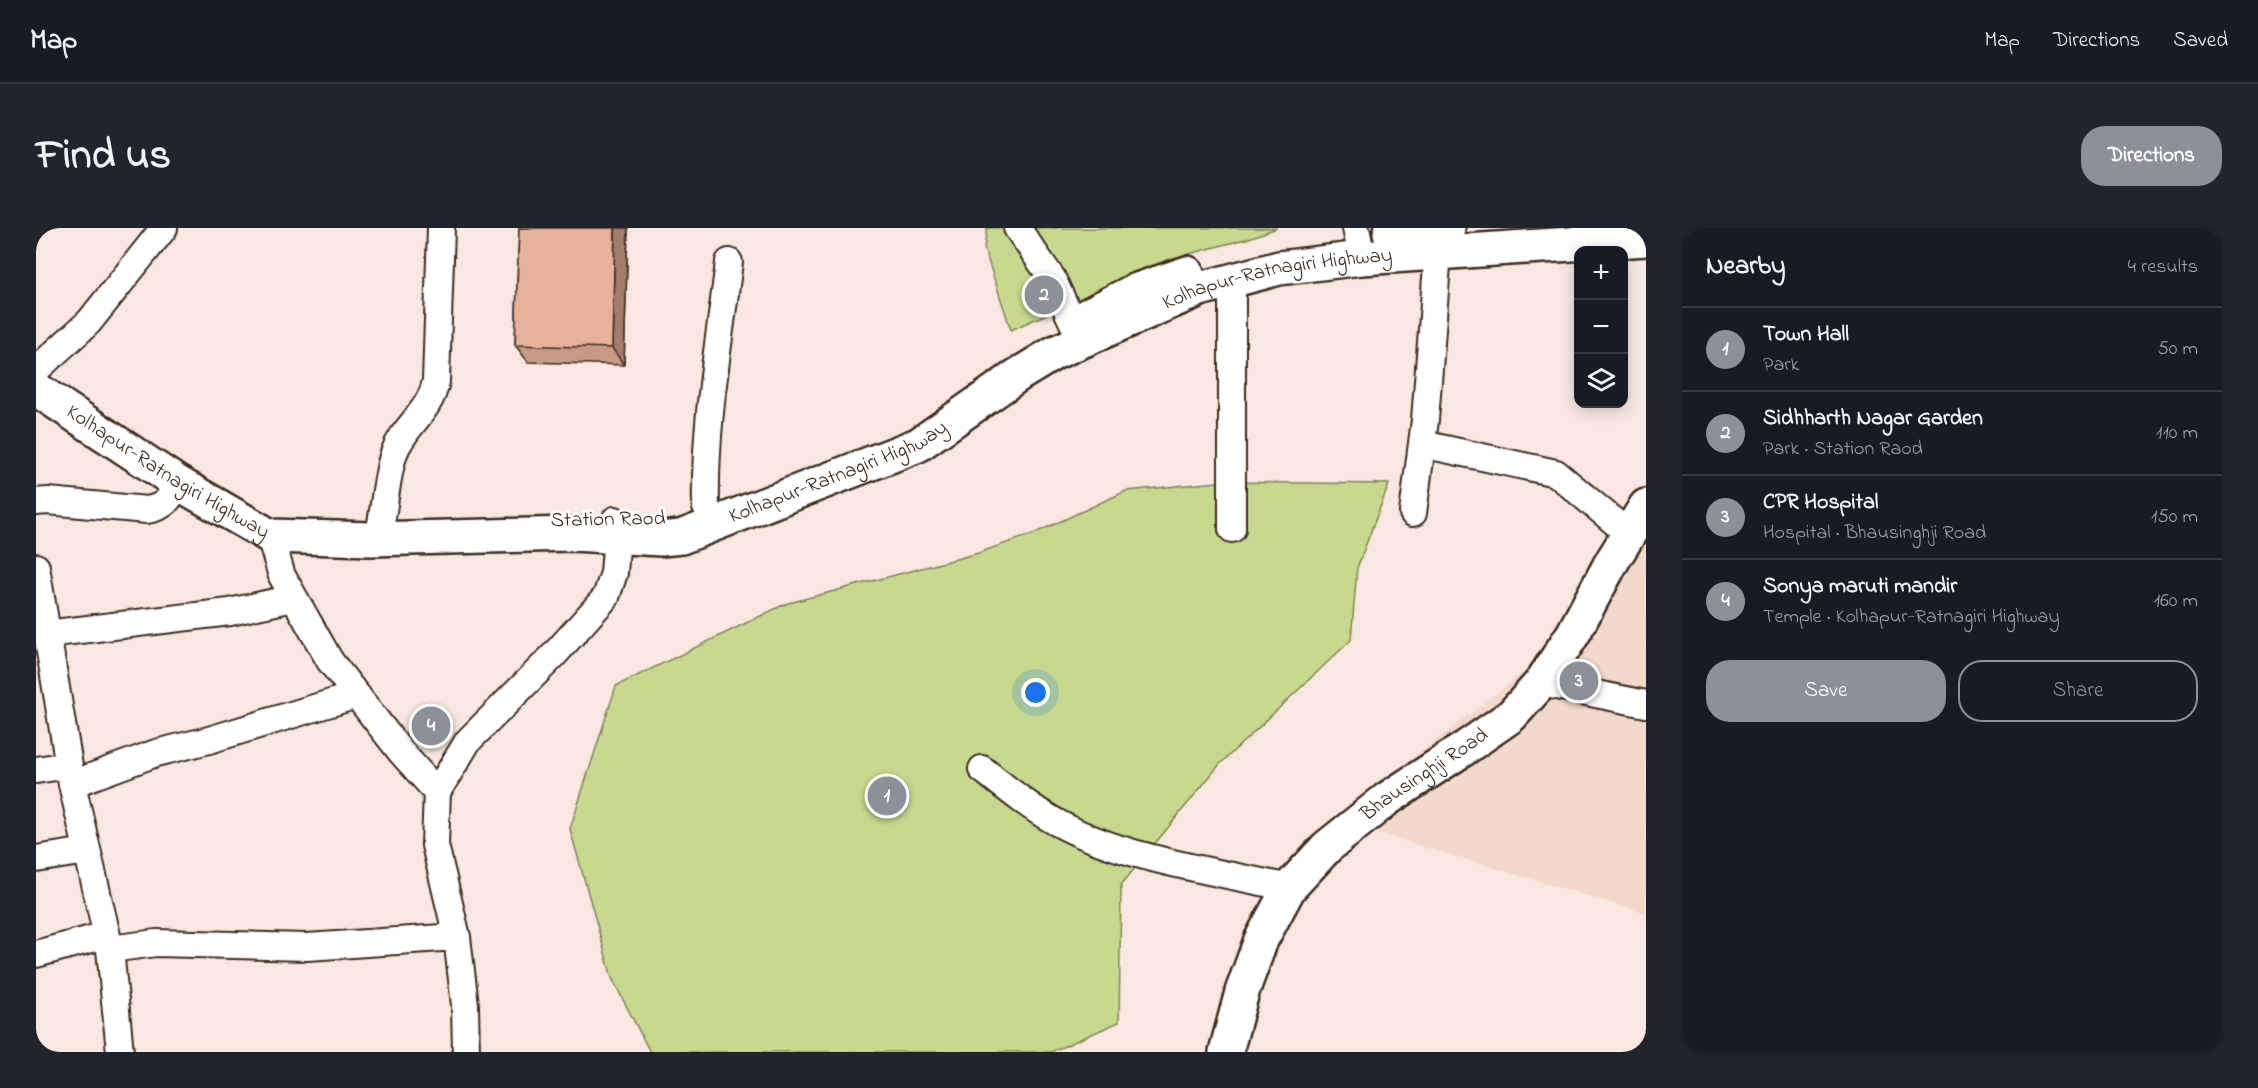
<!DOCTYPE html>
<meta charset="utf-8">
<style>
:root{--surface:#171b24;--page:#20242c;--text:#f1f3f6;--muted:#9ea1a6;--line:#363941;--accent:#8c9099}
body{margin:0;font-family:"Indie Flower",sans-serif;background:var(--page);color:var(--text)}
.controls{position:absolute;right:18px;top:18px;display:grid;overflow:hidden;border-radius:12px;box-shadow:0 3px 15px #0003}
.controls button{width:54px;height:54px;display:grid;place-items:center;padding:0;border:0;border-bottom:2px solid var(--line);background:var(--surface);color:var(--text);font:30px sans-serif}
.you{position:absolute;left:1000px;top:465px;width:21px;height:21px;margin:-15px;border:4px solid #fff;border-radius:50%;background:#1a73e8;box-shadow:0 0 0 9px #1a73e833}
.badge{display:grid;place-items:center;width:39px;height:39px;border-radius:50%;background:var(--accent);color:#fff;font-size:20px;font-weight:700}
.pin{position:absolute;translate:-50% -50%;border:3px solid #fff;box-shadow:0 2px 6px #0006}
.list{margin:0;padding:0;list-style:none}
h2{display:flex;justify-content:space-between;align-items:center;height:78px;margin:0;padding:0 24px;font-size:26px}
h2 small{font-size:20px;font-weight:400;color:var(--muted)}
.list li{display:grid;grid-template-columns:39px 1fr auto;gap:18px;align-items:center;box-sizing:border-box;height:84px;padding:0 24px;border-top:2px solid var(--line)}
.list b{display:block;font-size:22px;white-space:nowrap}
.list p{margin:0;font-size:20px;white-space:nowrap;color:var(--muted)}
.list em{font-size:20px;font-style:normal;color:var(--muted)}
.actions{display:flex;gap:12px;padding:18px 24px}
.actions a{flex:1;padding:14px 0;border:2px solid var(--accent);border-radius:24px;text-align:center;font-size:21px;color:var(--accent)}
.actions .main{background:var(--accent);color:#fff}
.icon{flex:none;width:33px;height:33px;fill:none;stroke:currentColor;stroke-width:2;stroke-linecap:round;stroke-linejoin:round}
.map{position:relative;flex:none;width:1610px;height:824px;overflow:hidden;border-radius:24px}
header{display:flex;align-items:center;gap:36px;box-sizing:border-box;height:84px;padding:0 30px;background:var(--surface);border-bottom:2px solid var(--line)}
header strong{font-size:28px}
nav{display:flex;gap:33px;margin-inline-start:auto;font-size:21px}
.intro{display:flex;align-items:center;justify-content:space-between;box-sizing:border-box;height:144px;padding:0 36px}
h1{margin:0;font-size:42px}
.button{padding:15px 27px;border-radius:24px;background:var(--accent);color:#fff;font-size:21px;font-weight:700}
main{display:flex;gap:36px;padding:0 36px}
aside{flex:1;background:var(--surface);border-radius:24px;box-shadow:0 3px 15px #0003}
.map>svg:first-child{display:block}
.built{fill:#f3d8cc}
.green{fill:#c7d98e;stroke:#818256;stroke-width:1.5}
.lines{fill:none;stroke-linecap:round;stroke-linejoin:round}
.minor-casing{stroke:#3b2a1e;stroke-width:30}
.highway-casing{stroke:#3b2a1e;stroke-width:38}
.minor{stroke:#fff;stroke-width:26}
.highway{stroke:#fff;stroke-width:33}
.wall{fill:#c79986;stroke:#3b2a1e;stroke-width:1.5}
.shaded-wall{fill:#a27d6d;stroke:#3b2a1e;stroke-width:1.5}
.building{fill:#e7b29c;stroke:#3b2a1e;stroke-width:1.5}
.labels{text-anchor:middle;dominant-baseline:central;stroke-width:6;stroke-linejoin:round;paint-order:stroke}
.street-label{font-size:21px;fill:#3b2a1e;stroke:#fff}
</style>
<header>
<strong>Map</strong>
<nav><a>Map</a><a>Directions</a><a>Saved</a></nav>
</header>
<div class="intro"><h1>Find us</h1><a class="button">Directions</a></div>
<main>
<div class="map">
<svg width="1610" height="824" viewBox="0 0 1610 824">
<rect width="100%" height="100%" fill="#f8e8e1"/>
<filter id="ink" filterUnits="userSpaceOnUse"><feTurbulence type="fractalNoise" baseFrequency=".0167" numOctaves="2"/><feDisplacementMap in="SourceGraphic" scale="12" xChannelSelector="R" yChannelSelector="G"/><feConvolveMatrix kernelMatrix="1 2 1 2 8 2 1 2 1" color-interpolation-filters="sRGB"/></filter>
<g filter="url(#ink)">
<path class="built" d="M1610,278V685L1297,592L1537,406Z"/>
<path class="green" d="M951,0H1241L1213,10L1131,32L975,102L948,20Z
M1182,254L1353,256L1321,340L1315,412L1184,536L1085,657L1083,794L1015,824H614L576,750L534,601L580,458L749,376L939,326L997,306L1090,263Z"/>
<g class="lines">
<defs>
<path id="minor" d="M981,0L1016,50L1037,95
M1320,0L1326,30
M1196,52V301
M0,142L53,94L128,0
M1386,216L1520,245L1593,306
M0,274L12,273L111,282C129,279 134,271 142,255
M670,279C668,197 683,115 693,34
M1377,285L1389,192L1402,24
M345,295C349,274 351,246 358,225C368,197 394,185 400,153L405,0
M234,308L246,348L294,433L365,524L401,564L399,617L421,709L429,777L430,824
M0,339L36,556L74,721L84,824
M10,406L194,384L257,370
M1505,455L1610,476
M946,541C970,560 993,579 1020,594C1087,631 1179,643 1253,660
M0,542L33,537
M36,556L120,525L173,512L321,467
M401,564L432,513L517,428L570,369L578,345L581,308L579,292
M0,631L51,623
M74,721L120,715L271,719L421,709
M0,726L70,707"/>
<g id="highway">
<path d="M1354,5L1412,0"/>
<path d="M1052,87L1098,63L1151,45"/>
<path id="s1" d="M0,161L142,255L234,308L335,311L536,306L625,311L645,309L882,217L982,147L1018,125L1164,61L1243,40L1326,30L1610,11"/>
<path id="s2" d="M1190,824L1206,764L1225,712L1253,660L1291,619L1351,571L1429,520L1475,488L1505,455L1537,406L1575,335L1610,278"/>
</g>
</defs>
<use href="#minor" class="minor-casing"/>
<use href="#highway" class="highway-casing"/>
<use href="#minor" class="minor"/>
<use href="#highway" class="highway"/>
</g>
<path class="wall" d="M483,0H592L588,137L492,134L479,117Z"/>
<path class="shaded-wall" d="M579,0H592L588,137L576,120Z"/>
<path class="building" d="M483,0H579L576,120L479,117Z"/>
</g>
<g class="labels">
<g class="street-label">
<text stroke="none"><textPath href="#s1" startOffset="1344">Kolhapur-Ratnagiri Highway</textPath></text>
<text stroke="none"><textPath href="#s1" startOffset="156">Kolhapur-Ratnagiri Highway</textPath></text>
<text stroke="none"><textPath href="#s1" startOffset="858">Kolhapur-Ratnagiri Highway</textPath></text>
<text transform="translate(572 292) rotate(-1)">Station Raod</text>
<text stroke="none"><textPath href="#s2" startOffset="354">Bhausinghji Road</textPath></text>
</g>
</g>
</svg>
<div class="controls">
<button>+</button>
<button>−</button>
<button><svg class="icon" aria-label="layers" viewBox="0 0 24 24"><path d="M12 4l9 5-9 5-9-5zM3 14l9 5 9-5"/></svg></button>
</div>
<div class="you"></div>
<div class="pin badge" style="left:851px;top:568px">1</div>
<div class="pin badge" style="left:1008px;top:67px">2</div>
<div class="pin badge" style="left:1543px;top:453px">3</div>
<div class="pin badge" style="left:395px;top:498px">4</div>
</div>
<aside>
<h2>Nearby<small>4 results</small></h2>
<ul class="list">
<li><span class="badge">1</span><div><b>Town Hall</b><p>Park</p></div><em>50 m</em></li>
<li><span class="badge">2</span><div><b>Sidhharth Nagar Garden</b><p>Park · Station Raod</p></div><em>110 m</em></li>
<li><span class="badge">3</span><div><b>CPR Hospital</b><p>Hospital · Bhausinghji Road</p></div><em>150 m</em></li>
<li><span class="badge">4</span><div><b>Sonya maruti mandir</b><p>Temple · Kolhapur-Ratnagiri Highway</p></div><em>160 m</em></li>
</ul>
<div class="actions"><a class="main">Save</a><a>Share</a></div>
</aside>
</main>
